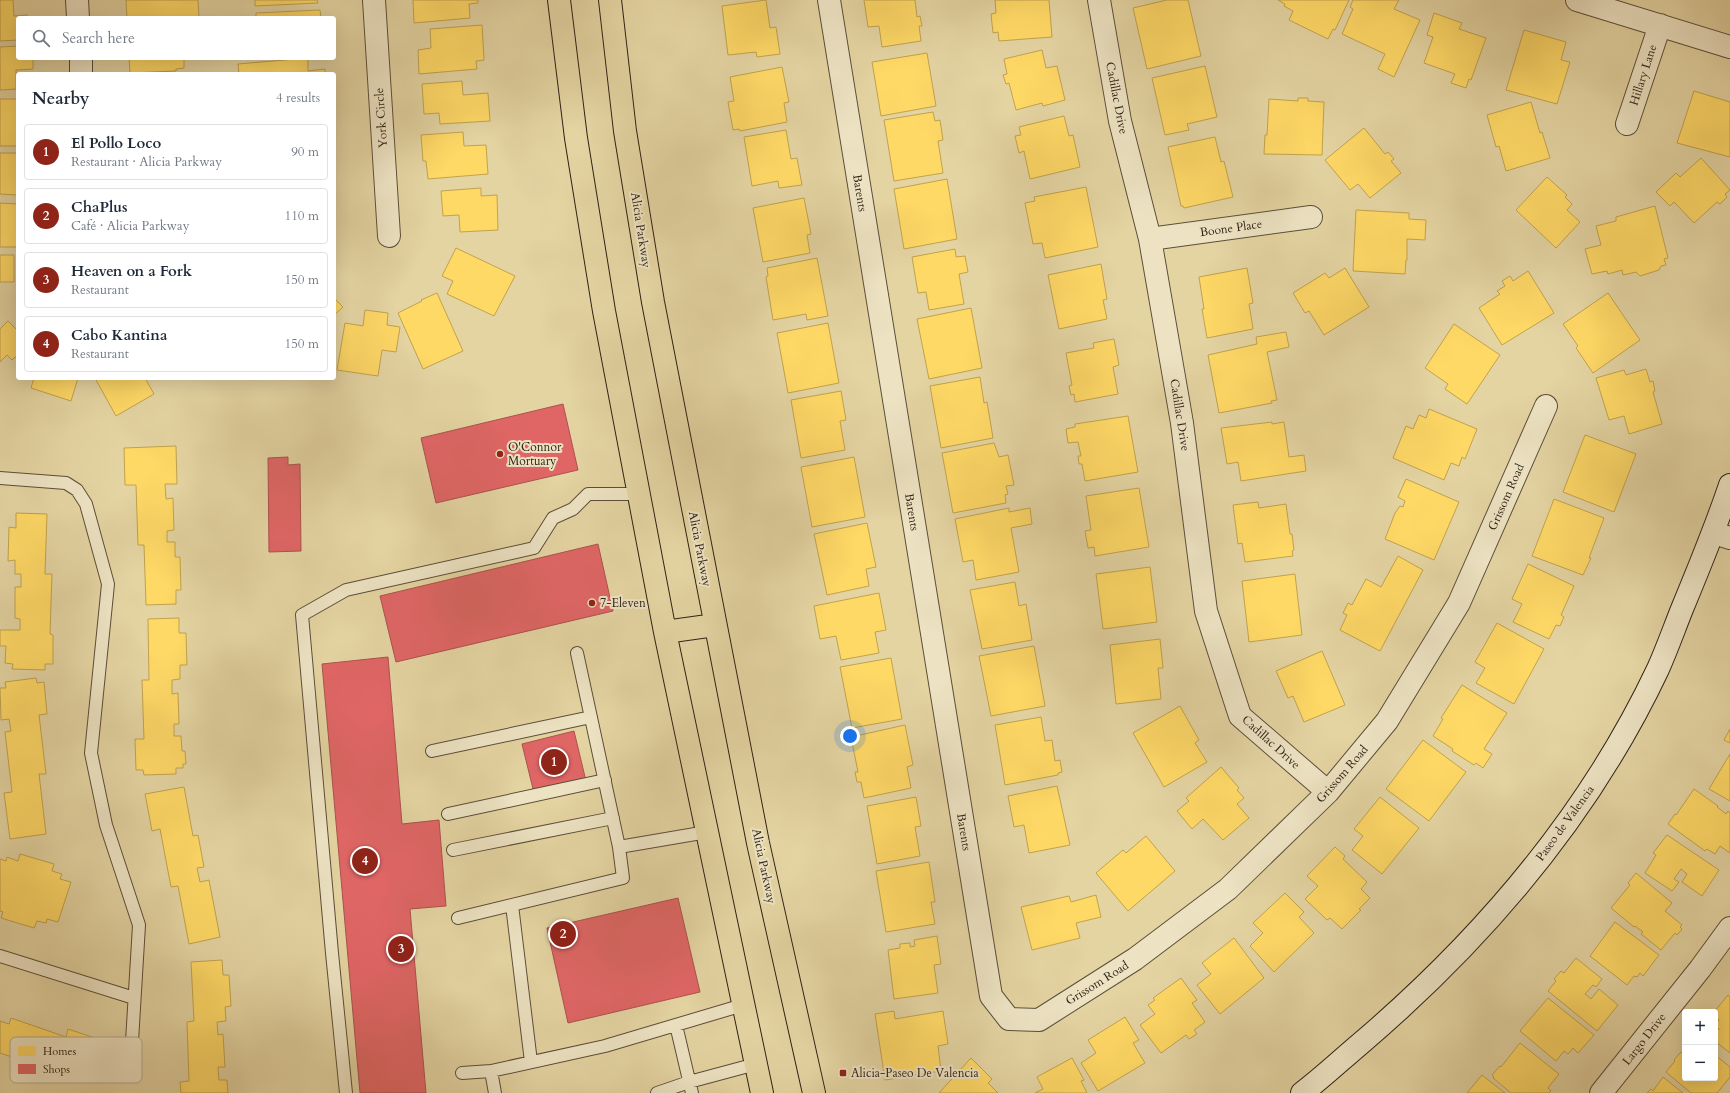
<!DOCTYPE html>
<meta charset="utf-8">
<style>
:root{--surface:#fff;--page:#f2f2f3;--text:#1f2937;--muted:#747a83;--line:#e0e1e3;--accent:#8f2418}
body{margin:0;font-family:Cardo,serif;background:var(--page);color:var(--text)}
.controls{position:absolute;right:12px;bottom:12px;display:grid;overflow:hidden;border-radius:4px;box-shadow:0 4px 16px #0002}
.controls button{width:36px;height:36px;display:grid;place-items:center;padding:0;border:0;border-bottom:1px solid var(--line);background:var(--surface);color:var(--text);font:20px sans-serif}
.you{position:absolute;left:850px;top:736px;width:14px;height:14px;margin:-10px;border:3px solid #fff;border-radius:50%;background:#1a73e8;box-shadow:0 0 0 6px #1a73e833}
.badge{display:grid;place-items:center;width:26px;height:26px;border-radius:50%;background:var(--accent);color:#fff;font-size:13px;font-weight:700}
.pin{position:absolute;translate:-50% -50%;border:2px solid #fff;box-shadow:0 1px 4px #0006}
.list{margin:0;padding:0;list-style:none}
h2{display:flex;justify-content:space-between;align-items:center;height:52px;margin:0;padding:0 16px;font-size:17px}
h2 small{font-size:13px;font-weight:400;color:var(--muted)}
.list li{display:grid;grid-template-columns:26px 1fr auto;gap:12px;align-items:center;box-sizing:border-box;height:56px;margin:0 8px 8px;padding:0 8px;border:1px solid var(--line);border-radius:4px}
.list b{display:block;font-size:15px;white-space:nowrap}
.list p{margin:0;font-size:13px;white-space:nowrap;color:var(--muted)}
.list em{font-size:13px;font-style:normal;color:var(--muted)}
.icon{flex:none;width:22px;height:22px;fill:none;stroke:currentColor;stroke-width:2;stroke-linecap:round;stroke-linejoin:round}
.map{position:relative;flex:none;width:1730px;height:1093px;overflow:hidden}
.search{position:absolute;background:var(--surface);box-shadow:0 4px 16px #0002;left:16px;top:16px;width:320px;height:44px;display:flex;align-items:center;gap:10px;box-sizing:border-box;padding:0 14px;border-radius:4px;color:var(--muted);font-size:15px}
.panel{position:absolute;background:var(--surface);box-shadow:0 4px 16px #0002;left:16px;top:72px;width:320px;height:308px;border-radius:4px}
.map>svg:first-child{display:block}
.homes{fill:#ffd966;stroke:#c1a24e}
.shops{fill:#e06666;stroke:#ab524e}
.lines{fill:none;stroke-linecap:round;stroke-linejoin:round}
.service-casing{stroke:#5c4e39;stroke-width:14}
.minor-casing{stroke:#5c4e39;stroke-width:24}
.secondary-casing{stroke:#2f2216;stroke-width:24}
.primary-casing{stroke:#2f2216;stroke-width:24}
.service{stroke:#ede3c3;stroke-width:12}
.minor{stroke:#ede3c3;stroke-width:22}
.secondary{stroke:#ede3c3;stroke-width:22}
.primary{stroke:#e4d4a2;stroke-width:22}
.poi-dot{fill:#8f2418;stroke:#ede3c3;stroke-width:1.5}
.labels{text-anchor:middle;dominant-baseline:central;stroke-width:4;stroke-linejoin:round;paint-order:stroke}
.street-label{font-size:12px;fill:#2f2216;stroke:#ede3c3}
.poi-label{font-size:12px;fill:#2f2216;stroke:#ede3c3;text-anchor:start}
.key{fill:#ede3c3;stroke:#b4a98f;stroke-width:1}
.key-label{font-size:11px;fill:#2f2216}
</style>
<div class="map">
<svg width="1730" height="1093" viewBox="0 0 1730 1093">
<rect width="100%" height="100%" fill="#e4d4a2"/>
<filter id="stains"><feTurbulence type="fractalNoise" baseFrequency=".005" numOctaves="4"/><feColorMatrix values="0 0 0 0 .2 0 0 0 0 .09 0 0 0 0 .02 0 0 0 .5 -.17"/></filter>
<radialGradient id="worn" r=".72"><stop offset=".6" stop-color="#630" stop-opacity="0"/><stop offset="1" stop-color="#630" stop-opacity=".3"/></radialGradient>
<path class="homes" d="M0,0H13L14,16L27,15V18H18V40L0,41Z
M126,0H198L199,18H127Z
M255,0H317L318,3L255,6Z
M413,0H478V3L469,4L470,18L414,23Z
M766,0L770,28L776,27L780,54L757,57L756,52L728,55L722,6Z
M864,0H915L917,17L920,16L922,26H919L921,41L882,47L879,26L868,27Z
M995,0H1049L1052,37L999,41L998,32L993,33L991,14L996,13Z
M1167,0H1188L1201,56L1147,69L1133,8Z
M1278,0H1349L1335,30L1333,29L1328,39L1289,20L1293,11L1284,6L1285,4Z
M1353,0H1399L1394,9L1420,20L1394,77L1378,69L1385,54L1342,34L1353,9L1350,7Z
M320,10L321,18H256V13Z
M1434,13L1462,23L1459,29L1486,38L1471,80L1469,79L1466,88L1451,83L1455,74L1424,63L1433,37L1427,35Z
M482,25L484,60L476,61L477,69L419,74L418,50L431,48L430,29Z
M1524,30L1566,42L1561,60L1570,62L1557,104L1506,90Z
M18,46V58H33V69L16,70V89L0,90V47Z
M1042,50L1046,68L1057,66L1065,100L1043,106L1042,103L1016,110L1009,83L1006,84L1003,75L1007,74L1004,59Z
M927,53L936,106L881,116L872,62Z
M129,58H184V68L176,69V71L130,73Z
M308,58V71L325,69V74H239L238,64Z
M1205,66L1217,117L1187,124L1189,130L1165,135L1152,78Z
M782,67L789,102L784,103L787,122L740,131L739,129L733,130L728,102L734,101L730,77Z
M462,81L463,95L488,93L490,121L440,124L439,113L424,114L422,84Z
M1694,91L1730,102V157L1677,143Z
M1298,98H1308V101L1324,102L1322,155L1264,154L1265,135H1267L1269,99L1298,101Z
M0,99H18V146H0Z
M1531,102L1540,133L1542,132L1550,158L1506,171L1499,146L1496,147L1487,115Z
M933,112L935,121L940,120L943,140L938,141L943,173L894,181L884,120Z
M1064,116L1069,136L1073,135L1080,167L1030,179L1024,151L1019,153L1015,136L1021,135L1019,127Z
M1364,128L1385,154L1388,152L1394,159L1391,161L1401,173L1370,198L1358,184L1350,190L1325,160Z
M786,130L791,159L797,158L802,185L779,188L778,181L752,186L744,137Z
M463,132L464,146L486,145L488,174L428,179L426,161H423L421,135Z
M1215,137L1221,162L1224,161L1233,197L1184,208L1183,206H1181L1168,147Z
M0,153H18V195L0,194Z
M1701,158L1730,190L1725,194L1727,197L1720,204L1717,202L1694,223L1674,202L1670,206L1656,192L1676,173L1680,177Z
M1547,177L1567,195L1565,197L1572,204L1567,210L1580,222L1556,248L1516,210Z
M947,179L957,239L904,249L894,189Z
M1086,187L1098,247L1045,258L1042,243L1033,244L1025,203L1035,201L1034,197Z
M481,188V196L497,195L498,230L460,232L459,215L443,216L441,191Z
M804,198L811,234L807,235L810,253L763,262L753,208Z
M0,203L18,204V247H0Z
M1655,206L1668,258L1664,259L1666,265L1661,266L1659,270L1640,276L1636,272L1623,275L1622,270L1608,274L1607,271L1592,274L1585,249L1601,245L1596,226L1616,221V217Z
M1356,210L1409,213V219L1426,220L1425,240L1407,239V260H1406L1405,274L1353,271Z
M456,248L515,276L494,316L447,294L453,281L442,276Z
M955,249L956,257L965,256L968,272L959,274L964,304L929,310L926,292L918,293L912,257Z
M0,255H14V282H0Z
M817,258L828,316L807,320L806,314L773,320L766,277L768,276L767,268Z
M1101,264L1107,299L1103,300L1107,319L1059,329L1048,275Z
M1247,268L1253,303L1249,304L1253,329L1207,338L1202,309H1204L1199,277Z
M1345,268L1369,307L1324,335L1309,311L1305,313L1293,293L1325,273L1329,278Z
M1528,271L1554,313L1502,345L1479,308L1500,294L1497,291L1505,286L1502,281L1510,276L1513,281Z
M437,293L463,351L423,369L398,313L422,301L421,300Z
M1608,293L1640,340L1593,373L1576,348L1578,346L1563,324Z
M334,298L343,307L334,315Z
M971,308L982,368L929,379L917,319Z
M365,310L388,313L387,325L400,327L396,352L382,350L378,376L337,370L345,323L363,326Z
M8,321L18,331V355L12,360L7,355L0,362V329Z
M828,323L839,383L788,393L777,333Z
M1454,324L1500,355L1467,404L1445,389L1448,384L1425,368Z
M1286,332L1289,347L1267,352L1277,400L1271,401L1272,403L1219,413L1208,355L1257,344L1256,337Z
M1114,339L1119,365L1113,367L1118,394L1075,402L1074,394L1071,395L1069,386L1072,385L1066,353L1094,348L1093,343Z
M1646,369L1650,382L1653,381L1655,391L1653,392L1662,424L1629,434L1624,416L1609,420L1596,378L1624,370L1626,375Z
M980,377L984,403L987,402L993,438L941,448L930,386Z
M34,378H78L71,401L31,388Z
M95,378H145L154,394L116,416Z
M841,391L846,420L840,421L845,450L801,458L791,400Z
M1429,409L1477,429L1465,459L1462,457L1459,466L1451,463L1444,480L1393,458L1406,426L1413,429L1419,415L1426,418Z
M1128,416L1138,472L1085,481L1082,464H1079L1078,456H1081L1078,442L1068,443L1066,429L1075,427V424Z
M1272,422V424L1284,422L1289,457L1304,455L1306,471L1241,481L1238,462L1227,464L1221,428Z
M1585,435L1636,454L1614,512L1563,492Z
M994,443L999,457L1008,455L1014,485L1006,486L1008,494L1005,495L1006,503L953,513L942,453Z
M176,446L177,484H165L166,499L173,498L174,530L167,531V542H175V557H180L181,590H176V604L146,605L144,545H138L136,485H125L124,448Z
M854,457L865,517L812,527L801,467Z
M1406,479L1459,502L1434,560L1385,539L1395,513L1400,506L1403,507L1405,501L1398,497Z
M1139,488L1149,547L1095,556L1094,547L1088,548L1085,531L1091,530L1086,496Z
M1554,499L1604,518L1589,558H1591L1583,575L1532,556Z
M1258,502L1259,508L1286,504L1290,534H1292L1294,550L1292,551L1293,556L1245,562L1242,543L1238,544L1233,505Z
M1009,508V512L1030,508L1032,524L1011,528L1019,572L976,580L973,560L963,562L955,519Z
M16,513L47,514L45,574H52L50,634L53,635V664H45V670L12,669L13,664L5,663L6,646H0V630H20V619L15,618V587H21V574H15V560L8,561L9,527L16,528Z
M867,523L876,567L866,569L869,586L827,595L814,534Z
M1398,556L1423,570L1380,651L1340,630L1347,615L1343,613L1348,603L1352,605L1366,579L1381,587Z
M1528,564L1574,586L1561,615L1564,617L1560,626L1556,625L1549,639L1513,622L1522,604L1512,599Z
M1150,567L1157,622L1103,629L1096,574Z
M1295,574L1302,635L1249,642L1242,581Z
M1015,582L1019,606L1026,604L1032,640L982,649L970,590Z
M879,593L886,630L875,632L879,653L841,660L836,636L820,639L814,606Z
M179,618V633H186L187,665H180V679L172,680V694L178,693L179,724H174V736H181L182,751H185L186,764H183V768H176V774L144,775L143,770H136L135,739H144L142,680H149L148,619Z
M1497,623L1544,649L1514,704L1476,683L1485,668L1475,662Z
M1160,639L1163,668H1158L1161,699L1116,704L1110,645Z
M1034,646L1045,706L991,716L979,656Z
M1322,651L1345,705L1304,722L1293,696L1288,698L1276,671Z
M891,658L902,719L852,728L840,667Z
M36,678L37,683L44,682L47,714L39,715L46,774H39L46,834L10,839L4,793L12,792L5,732L11,731L9,719L1,720L0,688H6L5,682Z
M1462,685L1507,713L1484,749L1492,754L1483,768L1476,763L1474,765L1452,751L1453,749L1433,736L1443,719L1441,718Z
M1180,706L1199,740L1195,743L1207,762L1164,787L1133,733Z
M1041,717L1045,741L1052,740L1055,761L1060,760L1062,772L1058,773V775L1005,785L995,725Z
M905,725L913,765L907,767L911,788L864,798L861,782H857L855,772H858L851,737Z
M1730,729V743L1724,740Z
M1423,740L1466,772L1429,821L1386,789Z
M1730,754V801L1709,789Z
M1221,767L1239,788L1237,790L1244,798L1237,804L1249,818L1223,840L1203,819L1192,829L1177,811L1189,801L1186,798Z
M1057,786L1070,845L1029,853L1024,825L1014,827L1008,796Z
M184,787L193,836L198,835L204,867L197,868L200,882L209,880L220,937L189,944L178,886L171,887L160,829L152,831L145,794Z
M1694,789L1718,806L1717,807L1726,814L1728,811L1730,813V853L1720,846L1715,854L1707,849L1705,851L1668,824L1675,814L1676,815Z
M916,797L921,826L915,827L920,856L877,864L867,806Z
M1380,797L1419,828L1382,874L1352,850L1363,836L1354,829Z
M1667,835L1719,870L1702,896L1682,882L1687,874L1681,869L1674,879L1679,882L1672,891L1645,873L1656,855L1653,853Z
M1146,836L1175,871L1128,911L1096,873L1123,850L1126,853Z
M1335,847L1345,856L1343,859L1367,882L1361,889L1370,898L1359,909L1361,910L1342,929L1330,918L1327,920L1305,899L1318,886L1307,876Z
M20,854L54,864L52,871L62,874L60,879L71,882L58,922L47,919L46,923L37,921L34,928L1,918L3,912L0,911V859L6,861L7,857L18,861Z
M929,862L935,902H931L935,924L886,932L876,871Z
M1636,873L1672,903L1665,911L1682,925L1680,927L1682,929L1677,935L1675,933L1661,950L1641,934L1643,932L1635,926L1634,927L1611,908L1630,885L1628,883Z
M1285,893L1304,912L1299,917L1314,933L1274,972L1250,946L1263,933L1253,923Z
M1096,895L1101,917L1076,923L1080,938L1032,950L1021,907L1069,896L1071,902Z
M1615,922L1659,955L1643,976L1640,973L1637,977L1634,976L1627,985L1590,956Z
M937,936L941,964L934,965L938,993L894,999L888,950L900,948V944L910,943V947L915,946L914,940Z
M1234,938L1264,978L1220,1014L1197,985L1211,974L1202,963Z
M1576,958L1602,979L1596,987L1593,985L1585,994L1591,999L1599,989L1618,1005L1597,1031L1548,991L1556,981L1554,979L1561,971L1564,973Z
M222,960L223,975H229L231,1006L225,1007L226,1021L217,1022L218,1035L223,1034L225,1067H218L219,1080H227L228,1093H181L180,1082L189,1081L187,1022L194,1021L191,962Z
M1181,978L1197,1000L1192,1003L1205,1022L1194,1030L1197,1034L1189,1039L1186,1035L1161,1053L1140,1025L1155,1014L1148,1005L1155,1000L1153,998Z
M1728,995L1730,997V1053L1715,1041V1033L1719,1029L1715,1025L1719,1020L1715,1017L1714,1012Z
M1548,998L1594,1035L1578,1053L1573,1048L1568,1054L1564,1051L1556,1061L1520,1031Z
M894,1011L895,1019L943,1011L948,1044L938,1046L941,1071L885,1080L875,1014Z
M1125,1017L1139,1040L1133,1043L1145,1063L1098,1091L1081,1063L1096,1053L1088,1040Z
M11,1018L66,1037L68,1029L98,1039L95,1046L101,1048L91,1078L85,1076L83,1083L54,1074L57,1066L41,1060L39,1066L0,1053V1021L9,1024Z
M1520,1043L1559,1074L1548,1088L1551,1091L1549,1093H1511L1493,1078L1494,1077L1492,1075L1500,1066L1501,1067Z
M1685,1049V1078H1715V1055L1730,1067V1077L1717,1093H1691L1666,1072L1675,1061L1674,1060L1681,1052L1682,1053Z
M971,1058L992,1079L988,1083L998,1093H939Z
M1072,1058L1084,1080L1081,1081L1087,1093H1035L1043,1089L1037,1077Z
M1482,1075L1505,1093H1467Z
M1663,1077L1683,1093H1647L1651,1089L1653,1091Z"/>
<path class="shops" d="M563,404L578,470L436,503L421,438Z
M288,457V465L300,464L301,551L269,552L268,458Z
M598,544L613,611L396,662L380,596Z
M388,657L402,824L439,820L446,906L410,909L426,1093H360L322,664Z
M574,731L586,781L534,793L522,744Z
M678,898L700,992L568,1023L547,928Z"/>
<g class="lines">
<defs>
<path id="service" d="M0,478L66,483L77,490L86,504L108,584L91,753L106,825L139,925L131,1058
M577,653L619,847
M432,751L591,717
M448,814L605,780
M453,850L613,818
M512,905L531,1062
M458,918L623,878L619,847L707,832
M0,956L134,998
M676,1025L692,1093
M491,1071L495,1093
M462,1073L491,1071L605,1046L743,1005
M346,1093L332,953L302,615L346,590L534,548L553,518L573,509L588,494H639
M657,1093L689,1082L756,1064"/>
<path id="minor" d="M77,0L78,18
M374,0L389,236
M829,0L991,996L1009,1019L1039,1020L1135,959L1228,889L1328,792L1387,721L1459,603L1546,406
M1099,0L1120,121L1150,239L1182,423L1206,611L1240,716L1328,792
M1577,0L1730,47
M81,58V74
M1627,124L1660,25
M1150,239L1311,217
M1714,533L1730,538
M1601,1093L1700,969L1730,928"/>
<path id="secondary" d="M1302,1093C1322,1078 1341,1060 1360,1044C1482,940 1589,815 1658,669C1667,649 1674,629 1682,609C1699,568 1716,527 1730,485"/>
<path id="primary" d="M559,0L576,138L604,311L665,632L762,1093
M610,0L625,131L653,302L758,843L814,1093
M665,632L715,625"/>
</defs>
<use href="#service" class="service-casing"/>
<use href="#minor" class="minor-casing"/>
<use href="#secondary" class="secondary-casing"/>
<use href="#primary" class="primary-casing"/>
<use href="#service" class="service"/>
<use href="#minor" class="minor"/>
<use href="#secondary" class="secondary"/>
<use href="#primary" class="primary"/>
</g>
<g class="poi-dot">
<circle cx="500" cy="454" r="4"/>
<circle cx="592" cy="603" r="4"/>
<rect x="839" y="1069" width="8" height="8" rx="2"/>
</g>
<g class="labels">
<g class="street-label">
<text transform="translate(1643 75) rotate(-72)">Hillary Lane</text>
<text transform="translate(1117 98) rotate(79)">Cadillac Drive</text>
<text transform="translate(381 118) rotate(-94)">York Circle</text>
<text transform="translate(860 193) rotate(81)">Barents</text>
<text transform="translate(1231 228) rotate(-8)">Boone Place</text>
<text transform="translate(641 230) rotate(81)">Alicia Parkway</text>
<text transform="translate(1180 415) rotate(81)">Cadillac Drive</text>
<text transform="translate(1506 497) rotate(-66)">Grissom Road</text>
<text transform="translate(912 512) rotate(81)">Barents</text>
<text transform="translate(700 549) rotate(79)">Alicia Parkway</text>
<text transform="translate(1271 742) rotate(42)">Cadillac Drive</text>
<text transform="translate(1342 774) rotate(-49)">Grissom Road</text>
<text transform="translate(1565 823) rotate(-54)">Paseo de Valencia</text>
<text transform="translate(964 832) rotate(81)">Barents</text>
<text transform="translate(764 866) rotate(78)">Alicia Parkway</text>
<text transform="translate(1097 983) rotate(-32)">Grissom Road</text>
<text transform="translate(1644 1039) rotate(-52)">Largo Drive</text>
</g>
<g class="poi-label">
<text x="508" y="447">O'Connor<tspan x="508" dy="14">Mortuary</tspan></text>
<text x="600" y="603">7-Eleven</text>
<text x="851" y="1073">Alicia-Paseo De Valencia</text>
</g>
</g>
<rect x="10" y="1037" width="132" height="46" rx="6" class="key"/>
<rect x="18" y="1046" width="18" height="10" fill="#ffd966"/>
<rect x="18" y="1064" width="18" height="10" fill="#e06666"/>
<g class="key-label">
<text x="43" y="1055">Homes</text>
<text x="43" y="1073">Shops</text>
</g>
<rect width="100%" height="100%" filter="url(#stains)"/>
<rect width="100%" height="100%" fill="url(#worn)"/>
</svg>
<div class="controls">
<button>+</button>
<button>−</button>
</div>
<div class="you"></div>
<div class="pin badge" style="left:554px;top:762px">1</div>
<div class="pin badge" style="left:563px;top:934px">2</div>
<div class="pin badge" style="left:401px;top:949px">3</div>
<div class="pin badge" style="left:365px;top:861px">4</div>
<div class="search"><svg class="icon" aria-label="search" viewBox="0 0 24 24"><circle cx="10" cy="10" r="6"/><path d="M15 15l6 6"/></svg>Search here</div>
<section class="panel">
<h2>Nearby<small>4 results</small></h2>
<ul class="list">
<li><span class="badge">1</span><div><b>El Pollo Loco</b><p>Restaurant · Alicia Parkway</p></div><em>90 m</em></li>
<li><span class="badge">2</span><div><b>ChaPlus</b><p>Café · Alicia Parkway</p></div><em>110 m</em></li>
<li><span class="badge">3</span><div><b>Heaven on a Fork</b><p>Restaurant</p></div><em>150 m</em></li>
<li><span class="badge">4</span><div><b>Cabo Kantina</b><p>Restaurant</p></div><em>150 m</em></li>
</ul>
</section>
</div>
